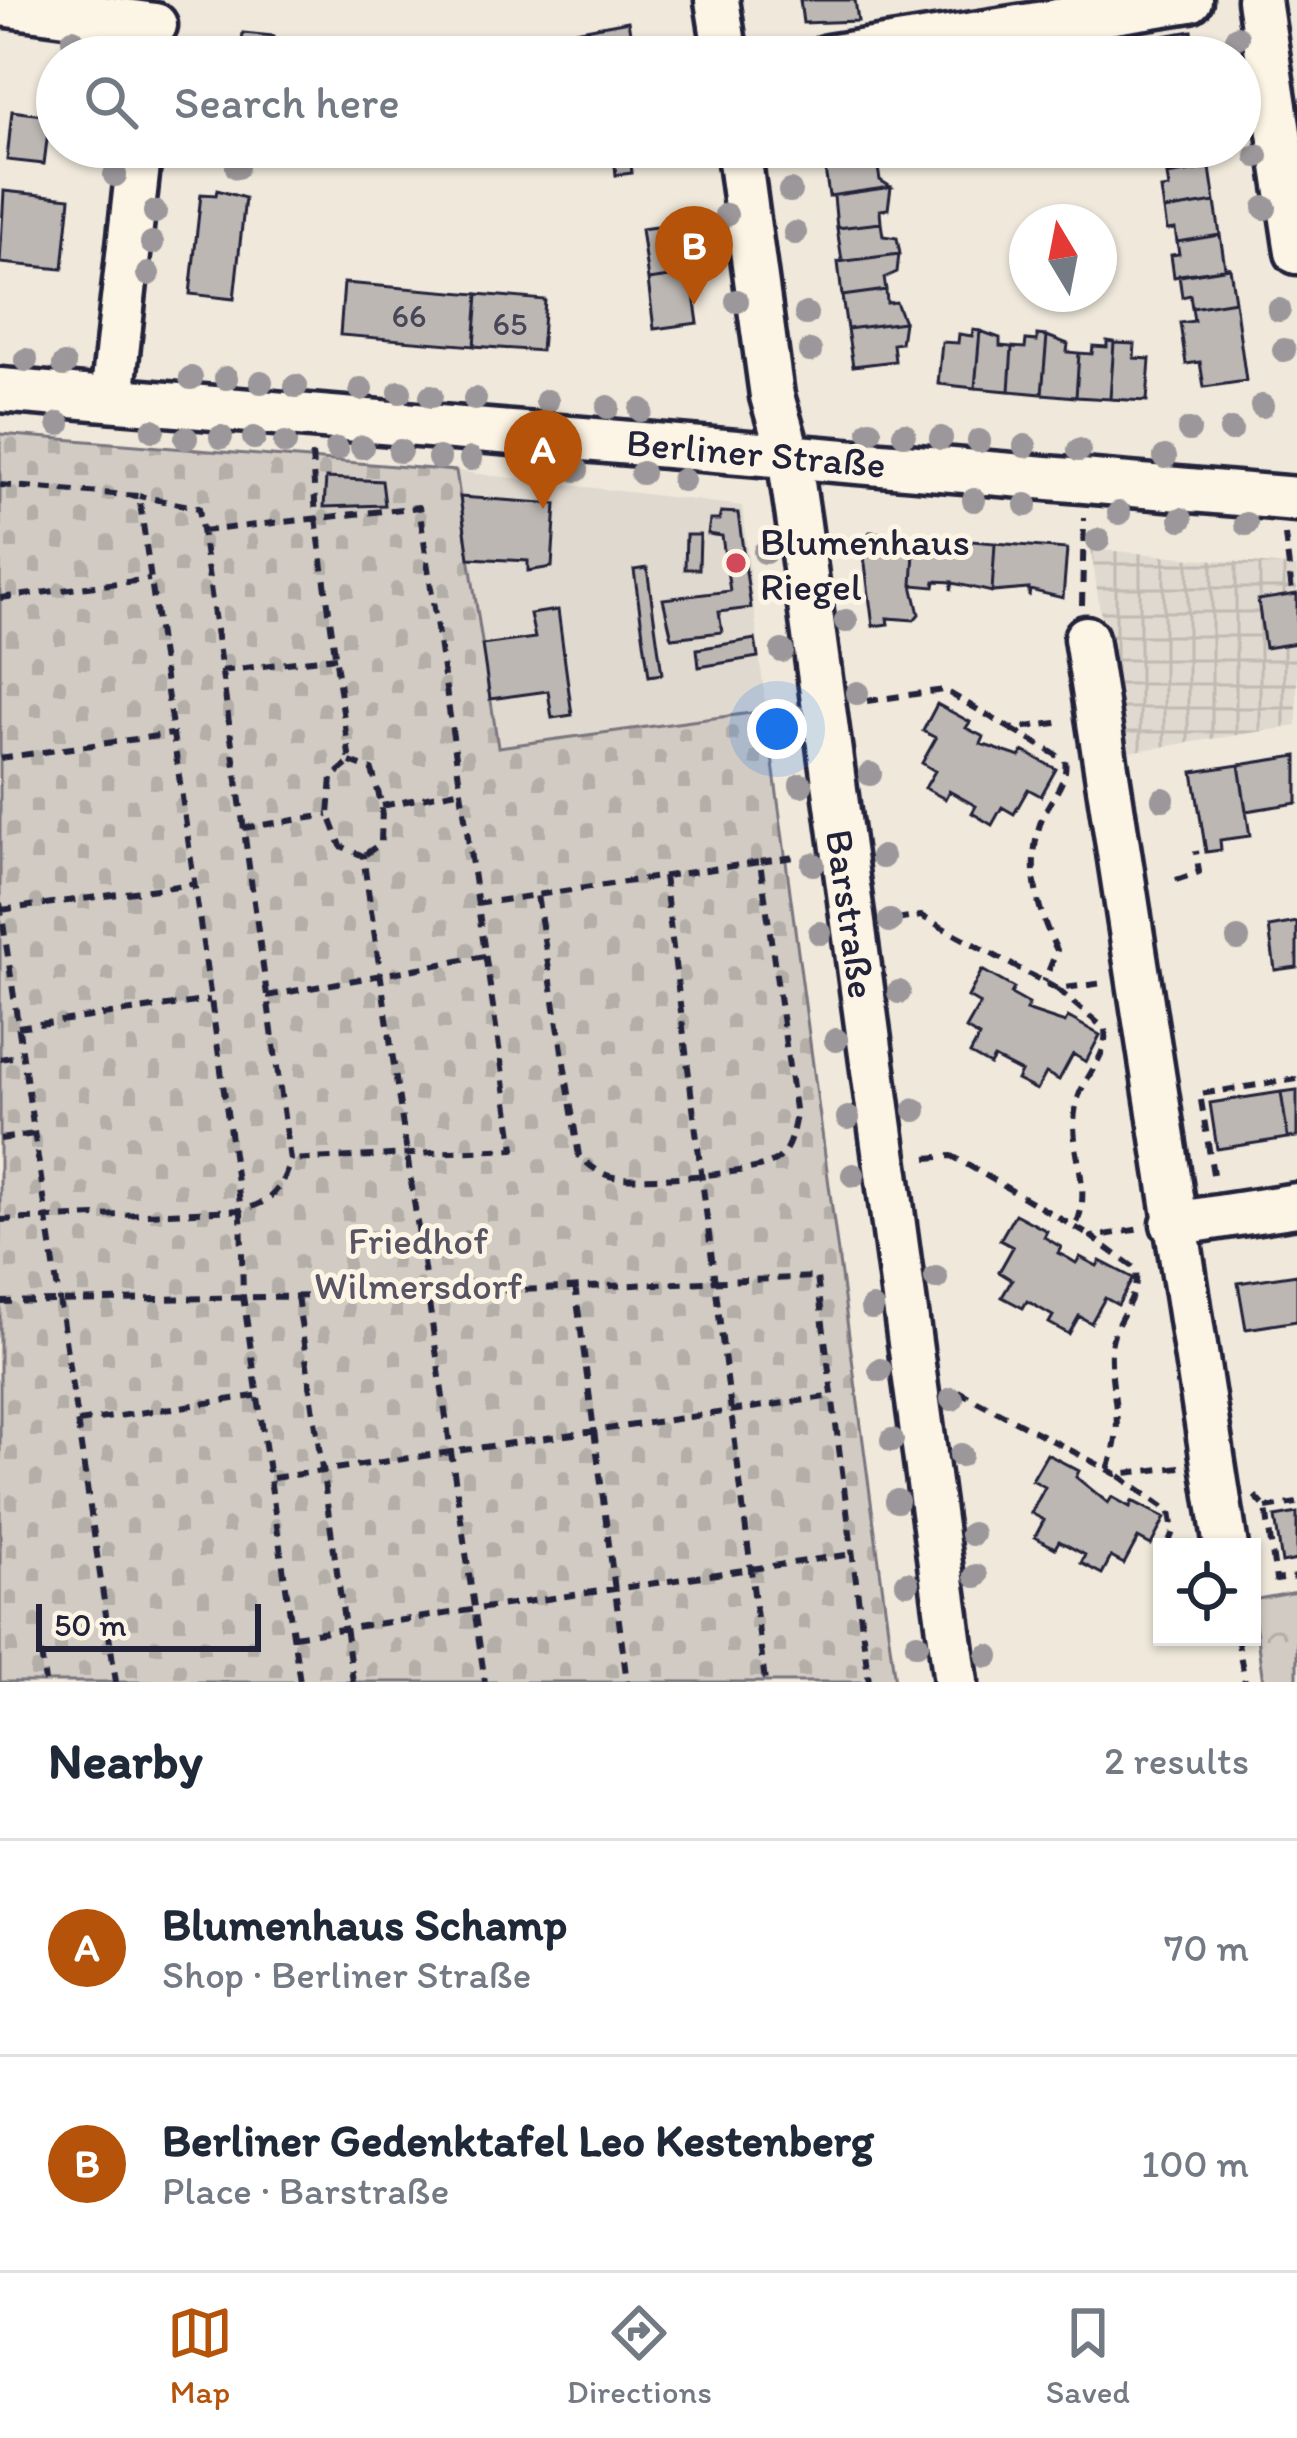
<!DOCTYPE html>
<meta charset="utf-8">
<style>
:root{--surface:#fff;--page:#f2f2f3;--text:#1f2937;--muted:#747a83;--line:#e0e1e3;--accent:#b45309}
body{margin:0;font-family:Itim,sans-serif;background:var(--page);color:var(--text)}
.controls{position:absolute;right:36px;bottom:36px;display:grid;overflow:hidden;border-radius:0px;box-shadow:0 3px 9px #0004}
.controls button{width:108px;height:108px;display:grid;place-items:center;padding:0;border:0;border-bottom:3px solid var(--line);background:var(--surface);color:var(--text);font:60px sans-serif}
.compass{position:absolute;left:1009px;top:204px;width:108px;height:108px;border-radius:50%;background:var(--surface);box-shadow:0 3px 9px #0004;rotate:350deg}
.scale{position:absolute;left:36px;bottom:30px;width:225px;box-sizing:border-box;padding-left:12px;border:6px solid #22223b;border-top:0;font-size:33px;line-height:42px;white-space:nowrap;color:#22223b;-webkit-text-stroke:9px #fcf5e5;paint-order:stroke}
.you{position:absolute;left:777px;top:729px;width:42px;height:42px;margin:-30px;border:9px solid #fff;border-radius:50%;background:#1a73e8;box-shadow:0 0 0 18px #1a73e833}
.badge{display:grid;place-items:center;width:78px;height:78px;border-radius:50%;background:var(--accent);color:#fff;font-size:39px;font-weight:700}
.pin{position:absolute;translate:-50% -99px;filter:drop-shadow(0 3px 6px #0008)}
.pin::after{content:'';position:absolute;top:63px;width:42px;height:36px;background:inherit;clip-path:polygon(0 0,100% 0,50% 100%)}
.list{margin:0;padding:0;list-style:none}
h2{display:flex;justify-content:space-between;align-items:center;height:156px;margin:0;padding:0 48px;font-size:51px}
h2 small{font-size:39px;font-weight:400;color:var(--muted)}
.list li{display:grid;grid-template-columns:78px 1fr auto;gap:36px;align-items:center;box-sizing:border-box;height:216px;padding:0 48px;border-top:3px solid var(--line)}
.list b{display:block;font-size:45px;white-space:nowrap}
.list p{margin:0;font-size:39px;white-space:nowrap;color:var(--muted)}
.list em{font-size:39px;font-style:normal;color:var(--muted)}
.icon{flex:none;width:66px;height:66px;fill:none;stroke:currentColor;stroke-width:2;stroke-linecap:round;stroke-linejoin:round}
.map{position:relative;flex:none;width:1297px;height:1682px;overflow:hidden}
.search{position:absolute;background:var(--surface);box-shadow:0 3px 9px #0004;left:36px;right:36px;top:36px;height:132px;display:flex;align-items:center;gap:30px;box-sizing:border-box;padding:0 42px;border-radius:66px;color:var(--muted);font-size:45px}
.sheet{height:588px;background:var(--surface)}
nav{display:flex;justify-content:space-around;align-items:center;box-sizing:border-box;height:168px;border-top:3px solid var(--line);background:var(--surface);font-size:33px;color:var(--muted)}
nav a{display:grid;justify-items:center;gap:6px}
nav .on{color:var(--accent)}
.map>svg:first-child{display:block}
.built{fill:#e0d9cf}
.industrial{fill:url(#industrial-grid)}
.cemetery{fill:url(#cemetery-stones);stroke:#7a767f;stroke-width:3}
.park{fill:url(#park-crowns);stroke:#7a767f;stroke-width:3}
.building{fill:#bcb7b3;stroke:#22223b;stroke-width:3}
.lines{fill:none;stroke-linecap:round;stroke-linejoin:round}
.minor-casing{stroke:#22223b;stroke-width:51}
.path{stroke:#22223b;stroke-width:6;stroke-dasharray:12 9;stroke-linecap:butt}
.minor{stroke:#fcf5e5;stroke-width:42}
.tree{fill:#9b979a}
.poi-dot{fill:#d1495b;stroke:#fcf5e5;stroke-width:4.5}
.labels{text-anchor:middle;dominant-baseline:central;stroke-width:10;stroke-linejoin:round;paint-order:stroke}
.number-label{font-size:33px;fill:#484759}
.street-label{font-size:39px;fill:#22223b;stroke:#fcf5e5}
.poi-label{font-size:39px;fill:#22223b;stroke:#fcf5e5;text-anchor:start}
.park-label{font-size:39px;fill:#575564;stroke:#fcf5e5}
</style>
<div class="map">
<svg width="1297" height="1682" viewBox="0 0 1297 1682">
<defs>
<pattern id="industrial-grid" width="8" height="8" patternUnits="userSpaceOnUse" patternTransform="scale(3)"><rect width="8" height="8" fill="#e0d9cf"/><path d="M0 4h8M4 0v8" fill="none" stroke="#c0bab3"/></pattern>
<pattern id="cemetery-stones" width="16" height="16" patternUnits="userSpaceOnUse" patternTransform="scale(3)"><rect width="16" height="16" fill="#d1cbc3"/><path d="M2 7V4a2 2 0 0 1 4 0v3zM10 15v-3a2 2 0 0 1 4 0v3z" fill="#b3aea8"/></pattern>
<pattern id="park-crowns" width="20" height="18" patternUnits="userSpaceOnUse" patternTransform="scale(3)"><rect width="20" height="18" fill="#d1cbc3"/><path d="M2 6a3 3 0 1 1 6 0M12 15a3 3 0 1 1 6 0" fill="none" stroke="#b3aea8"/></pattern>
</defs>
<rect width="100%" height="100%" fill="#efe8db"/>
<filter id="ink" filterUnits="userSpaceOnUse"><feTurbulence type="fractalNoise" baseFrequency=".00833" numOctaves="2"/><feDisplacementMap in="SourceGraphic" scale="24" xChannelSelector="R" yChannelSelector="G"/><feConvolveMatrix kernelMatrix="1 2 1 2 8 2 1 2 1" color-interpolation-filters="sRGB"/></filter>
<g filter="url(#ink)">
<path class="built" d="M456,471L742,506L766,711L498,747Z"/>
<path class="industrial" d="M1091,549L1297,567V726L1121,753Z"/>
<path class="cemetery" d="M0,434L456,471L498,747L766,711L895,1682H0Z"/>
<path class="park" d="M1297,1592V1681L1263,1682L1252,1600Z"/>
<path class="building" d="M800,0H855L858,21L803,23Z
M628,21L632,44L559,57L554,35Z
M1192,31L1196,57H1145L1153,54L1151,38Z
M243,33L274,36L272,57H220L222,45L241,48Z
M660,40L662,57H603L602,49Z
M12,111L50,116L44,164L7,160Z
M613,147H629L632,173L616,175Z
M629,147H674L675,150L630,156Z
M822,147H867L868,156L824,162Z
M1149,147H1207L1210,168L1167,175L1165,162L1151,165Z
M868,156L870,169L878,168L880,180L891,187L829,196L824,162Z
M1210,168L1215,202L1164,210L1161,189L1169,188L1167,175Z
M891,187L888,209L880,210L881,223L837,228L834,196H829Z
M217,190L245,198L234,299L190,294L201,194L216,195Z
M4,191L70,198L63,269L0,263Z
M1215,202L1220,235L1177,242L1175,229L1167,230L1164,210Z
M685,223L691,274L648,280L641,229Z
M881,223L883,236L897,238L900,254L838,262L842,261L837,228Z
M1220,235L1225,267L1230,268L1174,277L1171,255L1179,254L1177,242Z
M899,254L897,272L884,278L886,290L842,296L838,262Z
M1230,268L1235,301L1192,308L1190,295L1182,297L1179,275Z
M691,274L698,323L654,329L648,280Z
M344,283L478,294L474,346L340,335Z
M886,290L887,303L896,302L904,322L847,329L842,296Z
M478,294L545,300L541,351L474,346Z
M1235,301L1246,381L1204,387L1200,362L1186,364L1180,323L1194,321L1192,308Z
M904,322L901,343L893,344L895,361L853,366L847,329Z
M973,330L980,331L975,388L938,384L942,342L958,343L959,334L972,336Z
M980,331L1000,338V346L1012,347L1009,391L975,388Z
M1037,335L1047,336L1042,394L1009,391L1012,347L1025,348L1026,340L1037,341Z
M1047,336L1068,344L1067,352L1079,353L1076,397L1042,394Z
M1107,341L1114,342L1110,399L1076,397L1079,353L1092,354L1093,346L1107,347Z
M1114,343L1135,344L1134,358L1150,359L1147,401L1110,399Z
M326,478L382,481L385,505L324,507Z
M460,497L556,504L552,567L528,571V561L469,558Z
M721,512L738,513L751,608L719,612L722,632L672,638L663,599L730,591L722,536L708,534L710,520H719Z
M870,532L915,536L912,585L919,614L914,620L887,618L888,624L873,626L862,541Z
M686,535H700L699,569H685Z
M915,536L995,543L992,592L953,583L951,590L952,582L935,581L934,587L912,585Z
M995,543L1067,549L1063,598L1030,590L1029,597V589L992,592Z
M647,568L662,674L649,676L634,570Z
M1297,594V643L1265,648L1258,600Z
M558,610L572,715L552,718L548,691L490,699L482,645L535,638L530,614Z
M755,639L758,657L699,667L697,649Z
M937,704L970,722L966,728L984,737L981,744L1020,757L1023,751L1056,769L1041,796L1028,789L1014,814L1002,807L992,825L972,813L976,806L949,791L945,799L925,788L935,771L922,763L936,738L923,731Z
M1297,756V803L1246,811L1239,765Z
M1239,765L1250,836L1220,840L1221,850L1206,852L1193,772Z
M1297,922V967L1275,970L1269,927Z
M982,970L1014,988L1011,994L1029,1004L1026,1010L1065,1023L1068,1017L1100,1035L1086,1062L1073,1054L1059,1080L1046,1073L1037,1090L1017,1080L1021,1072L994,1058L990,1065L970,1054L979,1037L966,1029L980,1004L968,997Z
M1297,1090V1137L1288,1138L1281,1092Z
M1281,1092L1288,1138L1217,1149L1210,1103Z
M1015,1214L1047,1231L1044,1237L1061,1247L1058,1253L1068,1258L1076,1263L1080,1257L1097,1266L1100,1261L1133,1278L1118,1305L1105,1298L1091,1323L1079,1316L1069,1334L1049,1323L1053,1316L1027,1301L1023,1308L1002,1297L1012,1280L999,1272L1013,1247L1000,1240Z
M1297,1274V1321L1246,1329L1238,1283Z
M1047,1454L1079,1471L1076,1477L1108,1503L1112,1497L1130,1507L1132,1501L1165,1518L1151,1545L1138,1538L1124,1564L1111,1557L1102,1574L1081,1563L1085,1555L1059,1541L1055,1548L1035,1537L1044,1520L1031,1513L1045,1487L1032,1480Z
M1297,1513V1560L1282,1563L1275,1517Z"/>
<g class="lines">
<defs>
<path id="minor" d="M717,0L726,57
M1259,0L1297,252
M0,4L155,25
M828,57L1190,0
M738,147L772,396L789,456L799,524L956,1682
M0,390L1297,499
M112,399L140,147
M1086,638L1226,1547
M1173,1224L1297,1205"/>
</defs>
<use href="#minor" class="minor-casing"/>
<path class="path" d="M312,454L316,518L350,762L332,777L329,815L341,846L363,856L485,1682
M0,485L139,496L241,1210L243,1296L300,1682
M202,531L419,507L514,1149L290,1160
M1285,535L1292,592
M0,598L150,579
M1082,605L1084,518
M221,671L336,657
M867,701L944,690L1011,729L1064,722
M1011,729L1065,760C1069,783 1048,800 1041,821C1026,865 1036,910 1057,950L1044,982
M0,758L172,734
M350,762L372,770L382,806L381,843L363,856
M382,806L457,791
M243,828L328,815
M760,862L801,856
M664,876L765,1682
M1176,880L1199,872L1196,851
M0,903L116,1682
M476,904L760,862L796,1116C792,1132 791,1147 778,1159C759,1175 648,1180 620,1178C603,1177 591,1167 579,1156L537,895
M1,910L193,884
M896,920L921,916L1057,989L1104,983
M1057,989L1105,1029C1109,1058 1081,1078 1076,1106C1067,1148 1094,1186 1076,1225
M267,996L485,956
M18,1027L210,1000
M0,1059L23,1055
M0,1139L34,1134
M927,1158L952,1156L1092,1237
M1213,1174L1200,1094L1297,1079
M0,1220L241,1210C270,1203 282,1190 290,1160L199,508L139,496
M575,1285L627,1682
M297,1296L353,1682
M0,1302L426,1294L817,1277L869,1682
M958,1391L1116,1474L1181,1467
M78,1422L261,1395
M1108,1469C1127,1419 1109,1396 1111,1348C1113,1319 1140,1301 1136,1269L1092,1237L1141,1229
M1119,1476L1170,1512L1173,1532L1167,1547
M273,1478L833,1396
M1255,1496L1266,1508L1276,1580L1297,1577
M1266,1508L1297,1503
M294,1636L853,1554
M1237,1637L1245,1682
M41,1653L45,1682"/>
<use href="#minor" class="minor"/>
</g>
<g class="tree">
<circle cx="1237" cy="37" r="12"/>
<circle cx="73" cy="40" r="12"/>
<circle cx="1257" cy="156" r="12"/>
<circle cx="237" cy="167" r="12"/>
<circle cx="115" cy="175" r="12"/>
<circle cx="790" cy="191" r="12"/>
<circle cx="1265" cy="208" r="12"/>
<circle cx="155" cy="212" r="12"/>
<circle cx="726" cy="215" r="12"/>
<circle cx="795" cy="233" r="12"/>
<circle cx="152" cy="243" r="12"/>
<circle cx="148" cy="274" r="12"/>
<circle cx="737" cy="301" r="12"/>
<circle cx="1279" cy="310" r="12"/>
<circle cx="806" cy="314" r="12"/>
<circle cx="1284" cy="350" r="12"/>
<circle cx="810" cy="351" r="12"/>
<circle cx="26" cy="360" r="12"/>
<circle cx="64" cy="365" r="12"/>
<circle cx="191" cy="378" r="12"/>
<circle cx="226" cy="378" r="12"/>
<circle cx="261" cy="382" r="12"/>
<circle cx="296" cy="386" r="12"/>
<circle cx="361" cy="389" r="12"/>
<circle cx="400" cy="392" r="12"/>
<circle cx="431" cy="396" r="12"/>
<circle cx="475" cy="399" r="12"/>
<circle cx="547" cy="401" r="12"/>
<circle cx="1262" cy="406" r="12"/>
<circle cx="608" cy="407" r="12"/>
<circle cx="641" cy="410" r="12"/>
<circle cx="59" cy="424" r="12"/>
<circle cx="153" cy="430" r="12"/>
<circle cx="1189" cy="430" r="12"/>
<circle cx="1231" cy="430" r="12"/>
<circle cx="870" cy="431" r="12"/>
<circle cx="904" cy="434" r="12"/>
<circle cx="221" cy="437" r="12"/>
<circle cx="186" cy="438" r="12"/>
<circle cx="254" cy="438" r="12"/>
<circle cx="941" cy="438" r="12"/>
<circle cx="979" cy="441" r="12"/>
<circle cx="285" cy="443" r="12"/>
<circle cx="1025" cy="446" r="12"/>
<circle cx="362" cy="447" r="12"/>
<circle cx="337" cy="449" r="12"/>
<circle cx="1079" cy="450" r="12"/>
<circle cx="400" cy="451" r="12"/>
<circle cx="1165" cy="457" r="12"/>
<circle cx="439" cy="458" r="12"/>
<circle cx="471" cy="459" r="12"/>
<circle cx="534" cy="469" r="12"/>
<circle cx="577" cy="470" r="12"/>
<circle cx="642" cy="473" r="12"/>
<circle cx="683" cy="480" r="12"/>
<circle cx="974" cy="500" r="12"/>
<circle cx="1026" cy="505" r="12"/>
<circle cx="1119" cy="513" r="12"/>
<circle cx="1181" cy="519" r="12"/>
<circle cx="1246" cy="524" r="12"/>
<circle cx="1098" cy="540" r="12"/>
<circle cx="765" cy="552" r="12"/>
<circle cx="771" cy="590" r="12"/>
<circle cx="846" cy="621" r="12"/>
<circle cx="782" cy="651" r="12"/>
<circle cx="857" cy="693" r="12"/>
<circle cx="794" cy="716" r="12"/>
<circle cx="870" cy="774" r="12"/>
<circle cx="801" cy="785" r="12"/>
<circle cx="1163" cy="799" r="12"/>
<circle cx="882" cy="857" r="12"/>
<circle cx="813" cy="864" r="12"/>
<circle cx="890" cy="921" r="12"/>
<circle cx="820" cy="933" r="12"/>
<circle cx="1238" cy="939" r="12"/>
<circle cx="899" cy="992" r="12"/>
<circle cx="836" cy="1040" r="12"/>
<circle cx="915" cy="1110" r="12"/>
<circle cx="848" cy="1118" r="12"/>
<circle cx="853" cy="1175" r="12"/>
<circle cx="936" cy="1278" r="12"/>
<circle cx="872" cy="1308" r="12"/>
<circle cx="880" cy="1370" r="12"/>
<circle cx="952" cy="1399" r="12"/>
<circle cx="892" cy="1440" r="12"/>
<circle cx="961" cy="1455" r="12"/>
<circle cx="897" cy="1501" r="12"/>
<circle cx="972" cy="1534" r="12"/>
<circle cx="976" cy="1576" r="12"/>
<circle cx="907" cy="1583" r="12"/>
<circle cx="917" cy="1644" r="12"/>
<circle cx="988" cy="1656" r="12"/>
</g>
</g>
<circle class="poi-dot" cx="736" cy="563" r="12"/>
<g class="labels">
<g class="number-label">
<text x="409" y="315">66</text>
<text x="510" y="323">65</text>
</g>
<g class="street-label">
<text transform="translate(756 453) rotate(5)">Berliner Straße</text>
<text transform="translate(851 914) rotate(82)">Barstraße</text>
</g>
<g class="poi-label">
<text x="760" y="541">Blumenhaus<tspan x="760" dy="45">Riegel</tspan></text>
</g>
<g class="park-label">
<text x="418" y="1240">Friedhof<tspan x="418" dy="45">Wilmersdorf</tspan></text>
</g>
</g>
</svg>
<div class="controls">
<button><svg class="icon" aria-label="locate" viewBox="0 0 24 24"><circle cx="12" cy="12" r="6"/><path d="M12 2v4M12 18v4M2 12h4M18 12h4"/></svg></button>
</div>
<svg class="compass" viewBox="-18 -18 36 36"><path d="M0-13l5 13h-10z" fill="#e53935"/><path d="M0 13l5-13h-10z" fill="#747a83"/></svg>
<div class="scale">50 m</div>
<div class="you"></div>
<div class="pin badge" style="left:543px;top:509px">A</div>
<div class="pin badge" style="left:694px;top:305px">B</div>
<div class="search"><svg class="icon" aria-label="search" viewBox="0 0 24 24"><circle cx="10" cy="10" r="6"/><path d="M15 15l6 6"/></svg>Search here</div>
</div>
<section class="sheet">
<h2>Nearby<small>2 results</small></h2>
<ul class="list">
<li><span class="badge">A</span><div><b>Blumenhaus Schamp</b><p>Shop · Berliner Straße</p></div><em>70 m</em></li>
<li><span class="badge">B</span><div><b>Berliner Gedenktafel Leo Kestenberg</b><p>Place · Barstraße</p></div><em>100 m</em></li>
</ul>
</section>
<nav>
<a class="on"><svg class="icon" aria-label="map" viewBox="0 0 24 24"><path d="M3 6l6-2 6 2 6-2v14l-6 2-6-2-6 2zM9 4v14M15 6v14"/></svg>Map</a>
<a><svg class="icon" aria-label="directions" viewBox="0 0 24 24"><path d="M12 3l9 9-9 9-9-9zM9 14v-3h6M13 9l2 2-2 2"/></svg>Directions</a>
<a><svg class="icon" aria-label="saved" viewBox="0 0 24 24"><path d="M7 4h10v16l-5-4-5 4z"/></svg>Saved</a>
</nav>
